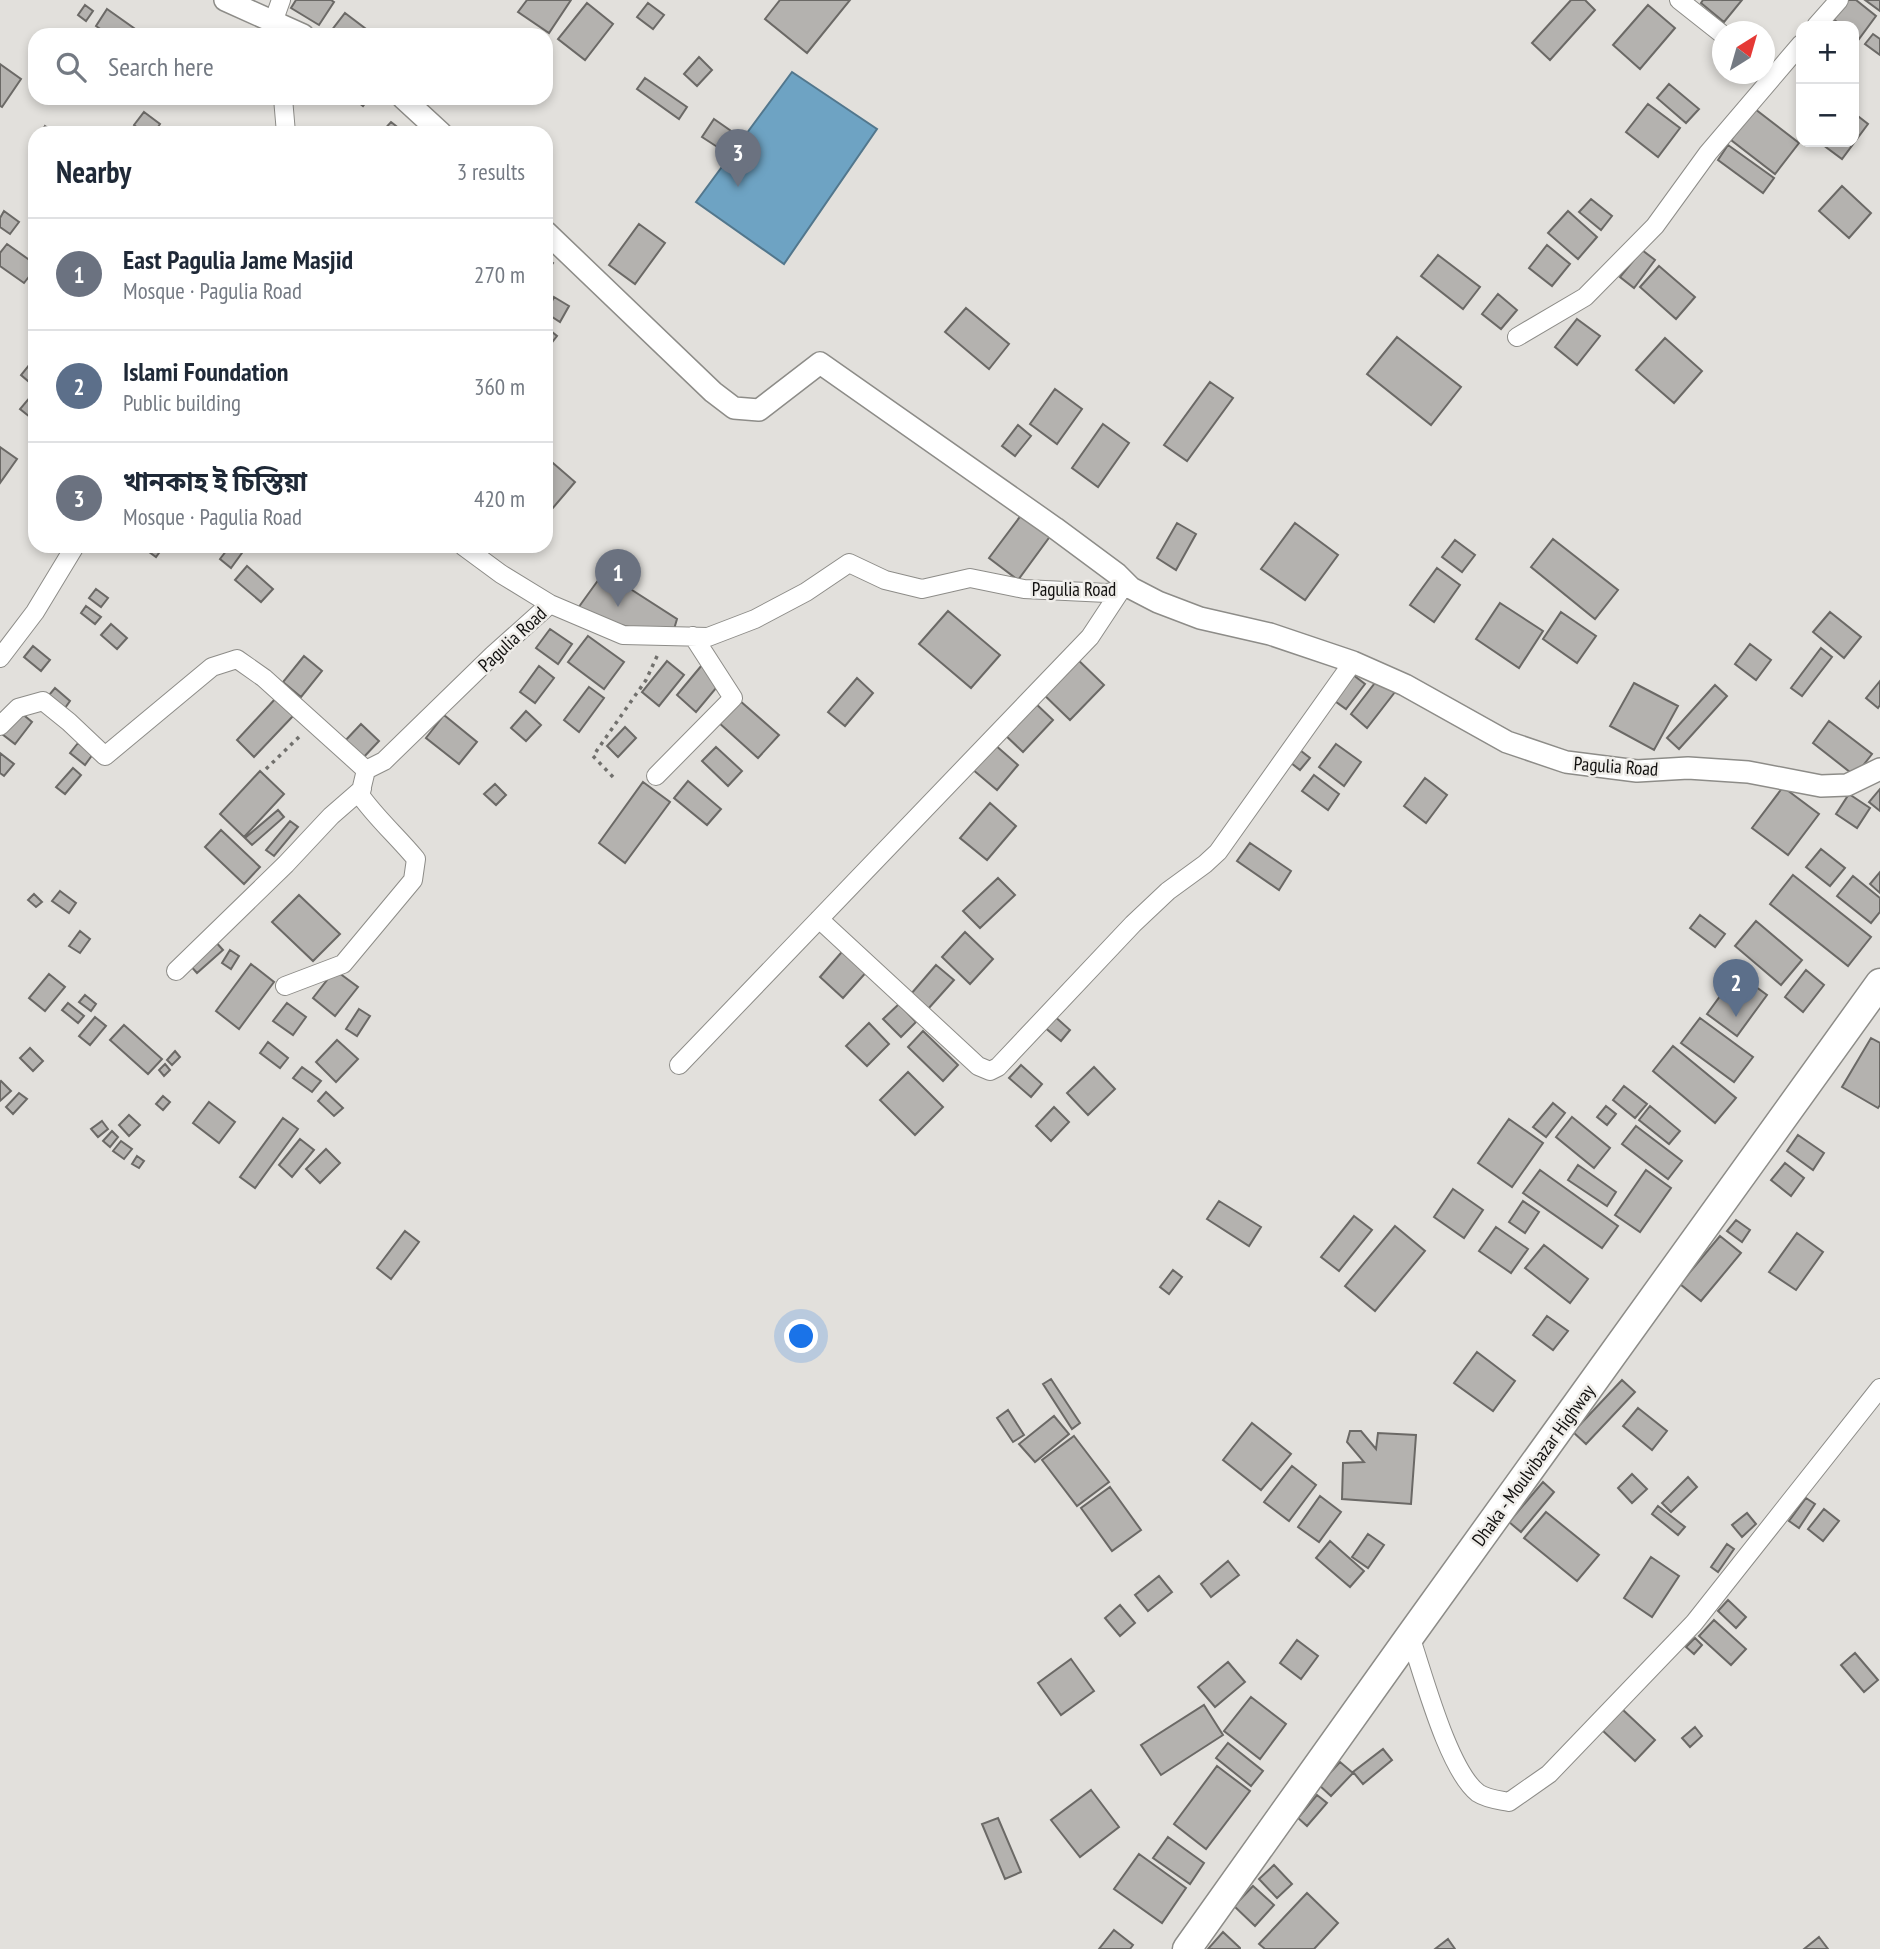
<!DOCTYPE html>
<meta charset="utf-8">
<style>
:root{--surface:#fff;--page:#f2f2f3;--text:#1f2937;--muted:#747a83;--line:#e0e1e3;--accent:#7c3aed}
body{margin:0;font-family:"PT Sans Narrow","Noto Sans Bengali",sans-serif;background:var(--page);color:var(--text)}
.controls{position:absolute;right:21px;top:21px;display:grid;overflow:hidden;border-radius:14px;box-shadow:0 4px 10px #0003}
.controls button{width:63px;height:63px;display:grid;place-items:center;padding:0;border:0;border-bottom:2px solid var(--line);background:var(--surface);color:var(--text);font:35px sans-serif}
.compass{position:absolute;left:1712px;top:21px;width:63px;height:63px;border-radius:50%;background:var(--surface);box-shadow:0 4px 10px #0003;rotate:37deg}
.you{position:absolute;left:802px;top:1337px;width:24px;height:24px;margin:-18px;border:5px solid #fff;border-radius:50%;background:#1a73e8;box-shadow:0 0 0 10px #1a73e833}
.badge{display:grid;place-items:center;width:46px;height:46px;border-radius:50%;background:var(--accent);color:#fff;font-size:23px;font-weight:700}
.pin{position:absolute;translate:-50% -58px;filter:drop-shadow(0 2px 4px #0008)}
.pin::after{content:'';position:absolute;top:37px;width:24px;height:21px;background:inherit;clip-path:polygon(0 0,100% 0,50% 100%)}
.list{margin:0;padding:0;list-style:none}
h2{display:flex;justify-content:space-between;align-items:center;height:91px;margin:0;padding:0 28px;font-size:30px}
h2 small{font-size:23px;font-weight:400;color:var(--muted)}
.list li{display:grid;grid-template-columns:46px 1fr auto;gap:21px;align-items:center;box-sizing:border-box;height:112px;padding:0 28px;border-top:2px solid var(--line)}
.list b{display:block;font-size:26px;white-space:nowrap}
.list p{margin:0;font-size:23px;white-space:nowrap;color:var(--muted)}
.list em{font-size:23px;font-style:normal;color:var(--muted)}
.icon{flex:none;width:38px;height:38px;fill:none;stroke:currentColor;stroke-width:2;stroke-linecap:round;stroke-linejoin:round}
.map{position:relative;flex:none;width:1880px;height:1949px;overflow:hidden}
.search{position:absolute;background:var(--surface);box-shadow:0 4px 10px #0003;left:28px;top:28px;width:525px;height:77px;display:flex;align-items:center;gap:18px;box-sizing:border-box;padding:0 24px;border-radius:21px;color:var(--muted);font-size:26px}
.panel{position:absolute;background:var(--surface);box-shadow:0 4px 10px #0003;left:28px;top:126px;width:525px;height:427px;border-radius:21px}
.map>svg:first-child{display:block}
.water{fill:#6ea3c3;stroke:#52778d;stroke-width:2}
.building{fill:#b4b2af;stroke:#6b6966;stroke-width:2}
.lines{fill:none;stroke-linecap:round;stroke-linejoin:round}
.minor-casing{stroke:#8d8c88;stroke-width:20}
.tertiary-casing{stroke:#8d8c88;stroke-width:24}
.trunk-casing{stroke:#8d8c88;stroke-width:31}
.path{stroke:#71706d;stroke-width:3.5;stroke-dasharray:3.5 5;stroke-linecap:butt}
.minor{stroke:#fff;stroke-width:18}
.tertiary{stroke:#fff;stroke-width:21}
.trunk{stroke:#fff;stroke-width:28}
.labels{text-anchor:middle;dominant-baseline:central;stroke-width:5;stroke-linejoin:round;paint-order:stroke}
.street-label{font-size:19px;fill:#121110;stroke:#efede9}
</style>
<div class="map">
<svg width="1880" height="1949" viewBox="0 0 1880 1949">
<rect width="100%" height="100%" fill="#e2e0dc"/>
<path class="water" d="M792,72L877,129L784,264L696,202Z"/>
<path class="building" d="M296,0H331L334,2L319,25L291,8Z
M527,0H571L549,33L518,12Z
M780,0H850L807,53L765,19Z
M1571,0H1585L1595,10L1550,60L1532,43Z
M1703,0H1742L1724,22L1701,3Z
M1847,0H1856L1876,16L1859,39L1854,35V26H1843L1833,19Z
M1865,0H1880V11Z
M587,3L613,24L585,60L558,39Z
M648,3L664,15L653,29L637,17Z
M85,5L93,11L86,21L78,15Z
M1648,5L1675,28L1640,69L1613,45Z
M107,9L138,31L135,35H109L96,26Z
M345,13L366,29L361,35H328Z
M1873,34L1880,39V55L1865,44Z
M699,57L712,70L697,86L684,74Z
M0,64L21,79L2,107L0,106Z
M645,78L687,107L679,119L637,89Z
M1669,84L1699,109L1686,123L1657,98Z
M353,98H369L363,106Z
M1648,104L1680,128L1658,157L1626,132Z
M1755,109L1799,143L1775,174L1731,140Z
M144,112L160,124L154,133H144L134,125Z
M1854,113L1868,124L1842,159L1819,142H1854Z
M714,119L734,133L722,150L702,137Z
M391,122L405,133H381Z
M45,126L56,133H41Z
M1728,145L1774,178L1763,193L1718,160Z
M1842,186L1871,213L1849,238L1819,211Z
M1591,199L1612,216L1601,230L1579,212Z
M4,211L19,222L10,234L0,227V218Z
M1568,211L1597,237L1578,259L1548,233Z
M639,224L665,243L635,284L609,265Z
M7,244L35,264V269L24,283L0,266V253Z
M1547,245L1570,264L1552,286L1529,268Z
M1642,250L1655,260L1634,288L1620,277Z
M1438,255L1480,287L1463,309L1421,276Z
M546,258L553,263L546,273Z
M1659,266L1695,297L1676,319L1640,287Z
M1498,294L1517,310L1501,329L1482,314Z
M554,297L569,306L560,322L546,313Z
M966,308L1009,344L989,369L945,332Z
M1577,319L1600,336L1577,365L1555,347Z
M546,327L557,336L546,350Z
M1397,337L1461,387L1431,425L1367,374Z
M1665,338L1702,371L1674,403L1636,370Z
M34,359L35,360V387L21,375Z
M1210,382L1233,398L1187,461L1164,445Z
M1055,389L1082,409L1057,444L1030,424Z
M31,396L35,399V421L20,409Z
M1103,424L1129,443L1098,487L1072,468Z
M1018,425L1031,436L1015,456L1002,446Z
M0,447L17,459L0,483Z
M546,457L575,482L546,516Z
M1022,514L1051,535L1018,580L989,558Z
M1177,523L1196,534L1176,570L1157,558Z
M1295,523L1338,555L1305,600L1261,569Z
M1553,539L1618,590L1595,619L1531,567Z
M1455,540L1475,555L1462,572L1442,557Z
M141,546H164L156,557Z
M230,546H247L231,568L220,559Z
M247,566L273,589L261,602L235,580Z
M1437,568L1460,585L1434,622L1410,605Z
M604,572L677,619L672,636L573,615Z
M96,589L108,598L101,607L89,598Z
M1500,603L1543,631L1519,668L1476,639Z
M86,606L101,617L95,624L81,613Z
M948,611L1000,655L971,688L919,644Z
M1561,612L1596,636L1577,663L1543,639Z
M1830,612L1861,637L1844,658L1813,632Z
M111,624L127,638L117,649L101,635Z
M550,629L572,644L558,664L536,648Z
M588,636L624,662L604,689L568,662Z
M1750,644L1771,660L1756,680L1735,664Z
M33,646L50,660L41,671L24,657Z
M1821,648L1832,657L1802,696L1791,688Z
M1073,655L1104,685L1070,720L1039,690Z
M304,656L322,671L301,697L283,682Z
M667,661L684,675L659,706L642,692Z
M702,665L722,681L696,712L677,695Z
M539,666L554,678L535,703L520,692Z
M1352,674L1365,684L1346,709L1332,699Z
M857,678L873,693L845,726L828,712Z
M1378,679L1395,692L1367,728L1351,714Z
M1880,681V705L1878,708L1866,698Z
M1634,683L1678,706L1654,750L1610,726Z
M1715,685L1727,696L1679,749L1667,738Z
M589,687L604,698L579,732L564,720Z
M55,688L70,701L65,708L49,695Z
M276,698L294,715L254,757L237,740Z
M739,700L779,735L758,758L718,722Z
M1033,701L1053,720L1023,752L1003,733Z
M526,711L541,725L526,741L511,728Z
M20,712L32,722L15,744L2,734Z
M444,715L477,742L459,764L426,738Z
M1829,721L1872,754L1855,776L1813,743Z
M361,724L379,741L361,760L343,743Z
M625,727L636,738L618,757L607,746Z
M78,743L93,754L85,765L70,753Z
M994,744L1018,765L997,790L972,769Z
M1336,744L1361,762L1344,786L1319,767Z
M716,747L742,771L728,786L702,761Z
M1296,747L1310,758L1300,770L1286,759Z
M0,753L14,764L4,776L0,773Z
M73,768L81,775L65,794L56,787Z
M260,771L284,794L244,837L220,814Z
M1314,775L1339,794L1328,810L1302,791Z
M1425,778L1447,795L1426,823L1404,806Z
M688,781L721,809L707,825L674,798Z
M643,782L670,802L625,863L599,843Z
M495,784L506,795L496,805L484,794Z
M1783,787L1819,814L1788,855L1752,828Z
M1880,789V811L1869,802Z
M1849,794L1870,808L1857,828L1836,814Z
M990,803L1016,826L987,860L960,838Z
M278,810L284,817L252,845L245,838Z
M290,821L298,827L274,856L266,850Z
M221,830L260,867L244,884L205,847Z
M1250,843L1291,871L1279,890L1237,861Z
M1821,849L1845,868L1830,886L1806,867Z
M1880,872V893L1870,884Z
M1793,875L1871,937L1848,966L1770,904Z
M1853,876L1880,898V912L1871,923L1837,896Z
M998,878L1015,895L980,928L963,911Z
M60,891L76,903L69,913L52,901Z
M34,894L42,902L36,907L28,900Z
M299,895L340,934L313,961L272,922Z
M1700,915L1725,934L1715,947L1690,928Z
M1756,921L1802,960L1781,985L1735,946Z
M80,931L90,939L80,953L69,946Z
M965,932L993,959L970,984L942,957Z
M214,940L223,950L197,973L188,963Z
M847,946L870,968L843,998L820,977Z
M230,950L239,956L231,969L222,963Z
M251,964L274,982L239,1029L216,1011Z
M936,965L954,980L928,1009L911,994Z
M335,970L358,987L335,1016L313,998Z
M1806,970L1824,985L1803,1012L1785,997Z
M1737,973L1767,995L1737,1036L1707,1014Z
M49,974L65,987L45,1011L29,998Z
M85,995L96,1004L91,1011L79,1002Z
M68,1003L84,1016L78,1023L62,1010Z
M287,1003L306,1017L293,1035L273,1021Z
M899,1004L916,1022L901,1037L883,1019Z
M359,1009L370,1016L357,1036L346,1029Z
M1052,1014L1070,1030L1061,1041L1043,1026Z
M95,1017L106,1026L90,1045L79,1036Z
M1700,1018L1753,1057L1734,1082L1681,1043Z
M869,1023L889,1044L867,1066L846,1046Z
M124,1025L162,1059L148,1074L110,1040Z
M923,1031L958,1065L943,1081L908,1047Z
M1871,1038L1880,1043V1105L1878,1108L1842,1087Z
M337,1040L358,1059L336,1082L316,1062Z
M268,1042L288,1058L280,1068L260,1053Z
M1673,1046L1736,1098L1715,1123L1653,1071Z
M30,1048L43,1061L33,1071L20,1058Z
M175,1051L180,1057L172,1065L167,1060Z
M165,1064L170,1070L164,1076L159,1070Z
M1021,1065L1042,1084L1031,1097L1009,1078Z
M302,1067L321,1081L312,1092L293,1078Z
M1094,1067L1115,1089L1088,1115L1067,1093Z
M908,1072L943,1107L915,1135L880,1100Z
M1,1081L11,1091L0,1101V1082Z
M1624,1086L1647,1104L1635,1118L1613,1100Z
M326,1092L343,1108L334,1116L318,1101Z
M19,1093L27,1099L13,1114L6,1107Z
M163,1096L170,1102L163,1110L156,1104Z
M209,1102L235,1122L219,1143L193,1123Z
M1553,1103L1565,1113L1546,1137L1533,1127Z
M1606,1106L1616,1114L1607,1125L1597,1117Z
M1650,1106L1680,1131L1669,1144L1639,1120Z
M1054,1107L1069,1122L1051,1141L1036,1126Z
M129,1115L140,1125L129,1136L119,1125Z
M1572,1117L1610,1148L1594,1168L1556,1137Z
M283,1118L298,1129L255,1188L240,1177Z
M1509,1119L1543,1143L1512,1187L1478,1163Z
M102,1121L108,1129L98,1137L91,1129Z
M1636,1126L1682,1161L1668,1179L1622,1144Z
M112,1131L118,1137L110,1147L103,1141Z
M1798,1135L1824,1153L1813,1170L1787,1151Z
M300,1139L314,1150L292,1177L279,1165Z
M121,1141L132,1149L124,1159L113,1151Z
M326,1149L340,1163L320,1183L306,1169Z
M137,1156L144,1161L139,1168L132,1164Z
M1785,1163L1804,1178L1791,1196L1771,1180Z
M1578,1165L1616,1192L1607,1206L1568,1180Z
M1540,1170L1618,1226L1602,1248L1523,1193Z
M1646,1170L1671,1188L1640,1232L1615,1215Z
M1453,1189L1483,1210L1464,1238L1434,1217Z
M1219,1201L1261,1227L1249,1246L1207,1219Z
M1523,1201L1539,1212L1525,1233L1509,1222Z
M1354,1216L1372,1230L1339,1271L1321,1257Z
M1736,1220L1750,1230L1742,1242L1727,1231Z
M1395,1226L1425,1251L1375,1311L1345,1286Z
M1496,1227L1528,1249L1511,1273L1479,1251Z
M405,1231L419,1242L391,1279L377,1268Z
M1797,1233L1823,1252L1796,1290L1769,1272Z
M1720,1236L1741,1253L1701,1301L1680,1284Z
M1544,1245L1588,1279L1570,1303L1525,1268Z
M1173,1270L1182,1277L1169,1294L1160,1287Z
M1547,1316L1568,1331L1553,1350L1533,1335Z
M1477,1352L1515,1381L1493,1411L1454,1383Z
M1051,1379L1080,1423L1072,1429L1043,1384Z
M1622,1380L1635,1392L1586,1444L1573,1432Z
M1638,1408L1667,1431L1652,1450L1623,1426Z
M1008,1410L1024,1435L1013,1442L997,1418Z
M1054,1416L1069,1434L1035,1462L1019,1444Z
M1252,1423L1291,1454L1261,1490L1223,1460Z
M1350,1431H1361L1376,1449L1378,1433L1416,1435L1411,1504L1342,1499L1343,1463L1364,1462L1347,1442Z
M1074,1436L1109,1482L1077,1506L1042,1460Z
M1292,1466L1316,1485L1289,1521L1264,1502Z
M1632,1474L1647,1489L1632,1503L1618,1488Z
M1688,1477L1697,1487L1671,1512L1662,1503Z
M1543,1482L1554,1492L1521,1532L1509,1522Z
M1110,1487L1141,1530L1112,1551L1081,1508Z
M1320,1496L1341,1512L1319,1542L1298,1527Z
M1806,1498L1815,1504L1799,1528L1789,1521Z
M1658,1506L1685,1527L1678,1535L1652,1514Z
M1824,1509L1839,1521L1823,1541L1808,1529Z
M1546,1512L1599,1555L1577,1581L1524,1538Z
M1747,1513L1756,1524L1742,1537L1732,1525Z
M1368,1534L1384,1545L1368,1568L1352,1557Z
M1330,1541L1364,1571L1350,1587L1316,1558Z
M1727,1544L1734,1549L1718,1572L1711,1567Z
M1651,1557L1679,1576L1652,1617L1624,1598Z
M1228,1561L1239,1575L1211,1597L1201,1584Z
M1159,1576L1172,1592L1148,1611L1135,1595Z
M1728,1600L1746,1617L1736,1628L1718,1611Z
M1120,1605L1135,1623L1120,1636L1105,1618Z
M1714,1620L1746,1649L1731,1665L1699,1636Z
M1695,1638L1702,1645L1694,1654L1686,1647Z
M1297,1640L1318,1656L1301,1679L1280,1663Z
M1855,1653L1878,1680L1864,1692L1841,1665Z
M1071,1659L1094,1691L1061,1715L1038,1683Z
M1228,1662L1245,1682L1215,1707L1198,1687Z
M1251,1697L1286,1724L1260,1759L1224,1731Z
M1204,1705L1223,1735L1161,1775L1141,1745Z
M1622,1709L1655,1740L1635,1761L1602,1730Z
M1695,1727L1702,1736L1690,1747L1682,1738Z
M1228,1743L1263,1771L1251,1786L1216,1758Z
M1383,1749L1392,1760L1363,1784L1353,1772Z
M1340,1762L1353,1773L1331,1796L1319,1785Z
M1217,1766L1250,1791L1206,1849L1174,1824Z
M1091,1790L1119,1827L1080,1857L1051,1820Z
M1317,1795L1327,1803L1307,1826L1298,1818Z
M998,1818L1021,1872L1005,1879L982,1824Z
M1168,1837L1204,1863L1190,1884L1153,1858Z
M1139,1854L1186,1888L1162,1923L1114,1889Z
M1274,1865L1292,1884L1277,1898L1259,1879Z
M1253,1886L1274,1905L1255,1926L1234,1906Z
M1307,1893L1338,1923L1314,1949H1265L1259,1944Z
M1114,1930L1133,1945L1130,1949H1099Z
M1223,1932L1240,1948V1949H1208Z
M1819,1937L1828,1949H1804Z
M1448,1939L1455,1949H1435Z"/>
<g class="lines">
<defs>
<path id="minor" d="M1679,0L1722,34
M1816,26L1839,0
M278,34L276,14L281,0
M283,98L286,133
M1517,337L1585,297L1655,226L1708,153L1801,44
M463,546L501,574L550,604
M0,658L35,612L75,546
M0,726L18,708L43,701L69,722L105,756L212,667L237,659L264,678L366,770L384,761L493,655L550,604L623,635L708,637L755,619L806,592L849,563L885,580L922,589L970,578L1024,589L1107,593L1131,588
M656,776L733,698L693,636
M819,919L978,1066L990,1071L998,1067L1133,924L1168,891L1205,864L1218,852L1353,662
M176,971L286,864L331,816L362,789
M285,986L343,964L413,880L416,859C398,837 377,819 360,795L366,770
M679,1065L1090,637L1121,590
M1410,1636C1423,1673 1448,1770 1478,1793C1487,1799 1499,1800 1509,1802L1549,1774L1694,1623L1880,1388"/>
<path id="tertiary" d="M225,0L303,35
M403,98L441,133
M546,232L713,392L734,408L759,410L820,363L1055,528L1117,574L1131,588L1158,602L1200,618L1270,634L1353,662L1405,685L1507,742L1566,762L1637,771L1688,768L1748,772L1821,786L1847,785L1880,769"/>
<path id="trunk" d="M1187,1949L1410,1636L1880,983"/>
</defs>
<use href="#minor" class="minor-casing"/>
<use href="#tertiary" class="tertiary-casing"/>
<use href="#trunk" class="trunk-casing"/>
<path class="path" d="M266,769L302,734
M613,777L593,756L646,680L659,652"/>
<use href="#minor" class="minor"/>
<use href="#tertiary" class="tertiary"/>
<use href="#trunk" class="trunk"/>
</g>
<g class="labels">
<g class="street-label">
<text x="1074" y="589">Pagulia Road</text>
<text transform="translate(512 639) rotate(-43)">Pagulia Road</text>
<text transform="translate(1616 766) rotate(4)">Pagulia Road</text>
<text transform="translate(1533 1465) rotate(-54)">Dhaka - Moulvibazar Highway</text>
</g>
</g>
</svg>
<div class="controls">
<button>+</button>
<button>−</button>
</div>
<svg class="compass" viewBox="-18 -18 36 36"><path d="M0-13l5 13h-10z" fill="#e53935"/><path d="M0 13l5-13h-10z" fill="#747a83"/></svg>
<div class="you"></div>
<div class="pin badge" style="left:618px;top:607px;background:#6b7280">1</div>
<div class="pin badge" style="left:1736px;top:1017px;background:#5c6f8a">2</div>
<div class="pin badge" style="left:738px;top:187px;background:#6b7280">3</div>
<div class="search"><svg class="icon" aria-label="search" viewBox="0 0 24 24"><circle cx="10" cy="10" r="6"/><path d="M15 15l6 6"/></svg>Search here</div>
<section class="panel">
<h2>Nearby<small>3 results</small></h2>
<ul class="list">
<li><span class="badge" style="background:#6b7280">1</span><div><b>East Pagulia Jame Masjid</b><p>Mosque · Pagulia Road</p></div><em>270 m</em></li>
<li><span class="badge" style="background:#5c6f8a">2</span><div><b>Islami Foundation</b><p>Public building</p></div><em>360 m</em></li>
<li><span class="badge" style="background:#6b7280">3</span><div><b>খানকাহ ই চিস্তিয়া</b><p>Mosque · Pagulia Road</p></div><em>420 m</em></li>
</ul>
</section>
</div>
